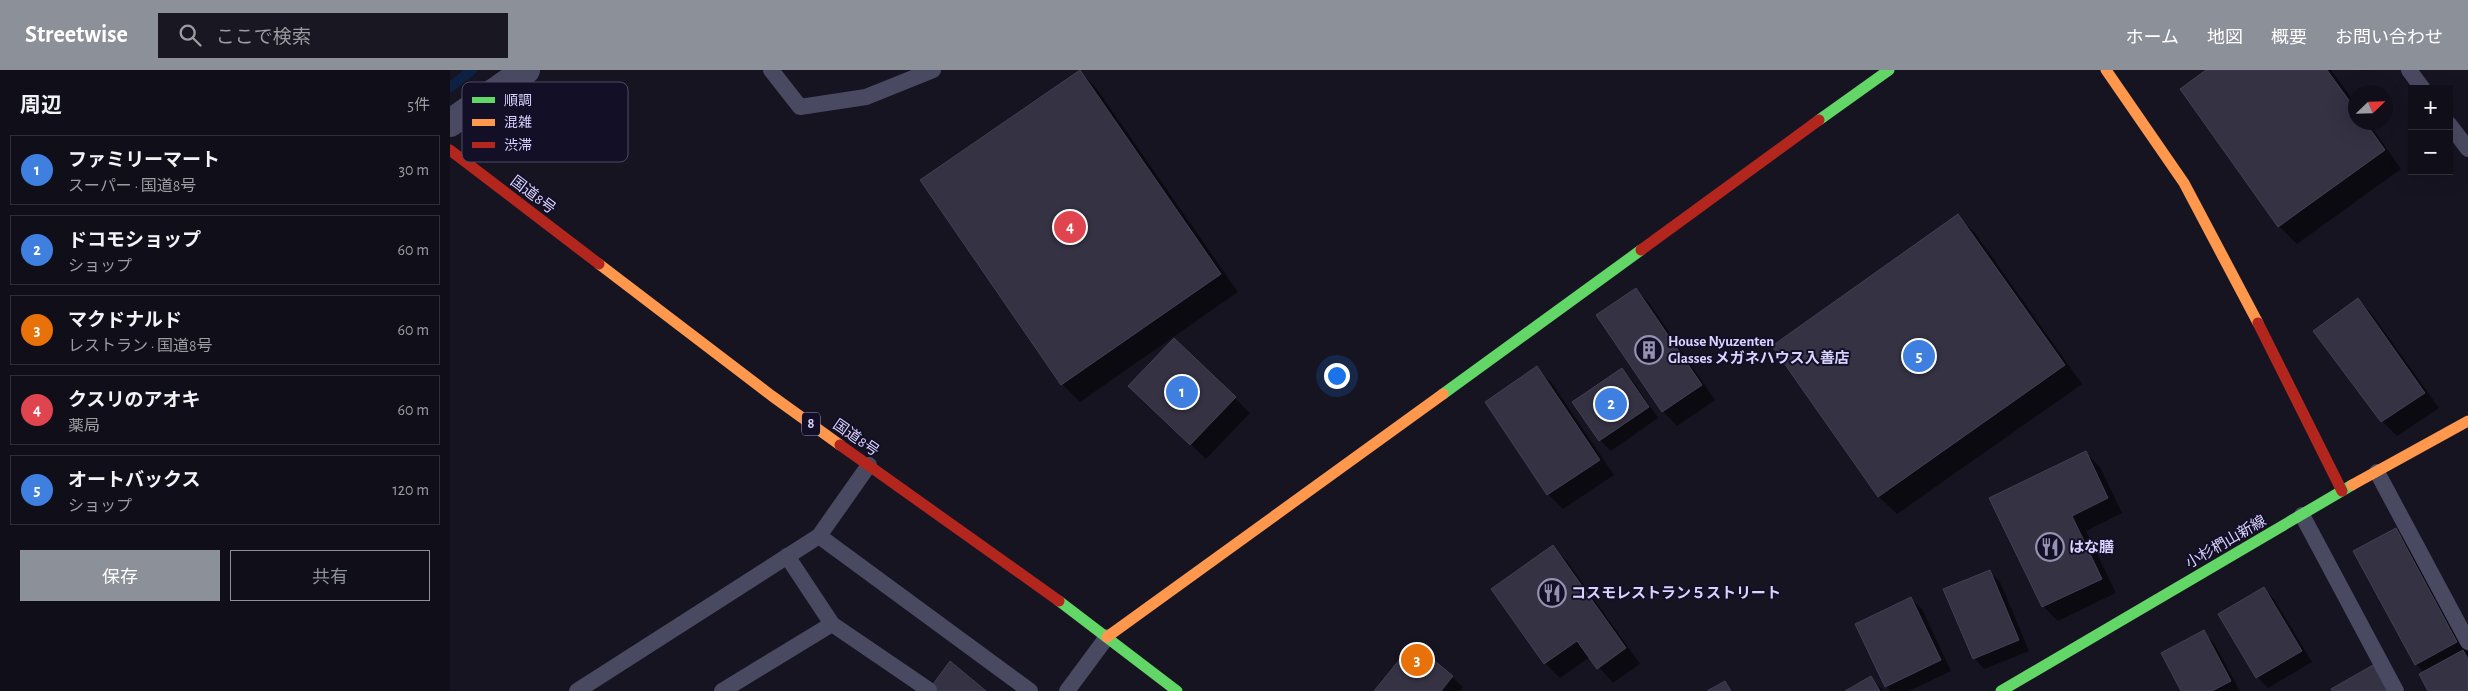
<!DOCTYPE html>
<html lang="ja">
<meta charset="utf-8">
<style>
:root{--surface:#100f19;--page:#191822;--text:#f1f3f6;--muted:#9c9ca2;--line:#302f38;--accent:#8c9099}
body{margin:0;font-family:"Alegreya Sans","Noto Sans JP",sans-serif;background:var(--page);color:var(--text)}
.controls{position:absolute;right:15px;top:15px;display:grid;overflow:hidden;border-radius:0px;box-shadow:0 5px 20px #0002}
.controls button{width:45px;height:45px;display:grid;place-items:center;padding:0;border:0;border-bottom:1px solid var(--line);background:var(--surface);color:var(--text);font:25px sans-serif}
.compass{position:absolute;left:1898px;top:15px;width:45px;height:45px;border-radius:50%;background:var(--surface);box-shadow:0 5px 20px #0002;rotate:67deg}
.you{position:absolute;left:886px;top:305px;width:18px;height:18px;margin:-12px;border:4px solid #fff;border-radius:50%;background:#1a73e8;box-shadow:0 0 0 8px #1a73e833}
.badge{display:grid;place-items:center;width:32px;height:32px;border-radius:50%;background:var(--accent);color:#fff;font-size:16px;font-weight:700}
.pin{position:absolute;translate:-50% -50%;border:2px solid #fff;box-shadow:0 1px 5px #0006}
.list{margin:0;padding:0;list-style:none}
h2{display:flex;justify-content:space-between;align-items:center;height:65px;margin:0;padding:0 20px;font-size:21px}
h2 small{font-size:16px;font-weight:400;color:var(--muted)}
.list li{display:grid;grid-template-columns:32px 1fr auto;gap:15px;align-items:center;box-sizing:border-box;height:70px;margin:0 10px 10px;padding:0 10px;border:1px solid var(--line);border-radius:0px}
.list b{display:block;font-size:19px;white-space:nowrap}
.list p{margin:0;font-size:16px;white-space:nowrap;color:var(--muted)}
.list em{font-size:16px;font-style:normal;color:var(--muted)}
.actions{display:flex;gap:10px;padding:15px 20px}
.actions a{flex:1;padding:11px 0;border:1px solid var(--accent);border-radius:0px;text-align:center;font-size:18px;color:var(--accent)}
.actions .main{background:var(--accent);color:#fff}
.icon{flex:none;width:28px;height:28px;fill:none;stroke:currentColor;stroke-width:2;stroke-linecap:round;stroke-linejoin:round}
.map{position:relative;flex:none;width:2018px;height:621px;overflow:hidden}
header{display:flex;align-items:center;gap:30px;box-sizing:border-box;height:70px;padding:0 25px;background:var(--accent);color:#fff}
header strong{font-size:24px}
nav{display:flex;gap:28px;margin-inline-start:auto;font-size:18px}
.search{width:350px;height:45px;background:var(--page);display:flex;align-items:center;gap:12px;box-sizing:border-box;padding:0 18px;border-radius:0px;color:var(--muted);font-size:19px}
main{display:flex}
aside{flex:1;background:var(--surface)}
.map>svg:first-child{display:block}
.shadow{fill:#0007}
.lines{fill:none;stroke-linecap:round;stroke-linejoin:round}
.stream{stroke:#0d2144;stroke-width:10}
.building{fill:#343243;stroke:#433f54}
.lane{stroke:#4a4962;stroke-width:16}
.street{stroke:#4a4962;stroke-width:28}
.fast{stroke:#63d668;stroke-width:11}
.slow{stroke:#ff974d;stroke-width:11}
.jam{stroke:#b3261e;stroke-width:11}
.labels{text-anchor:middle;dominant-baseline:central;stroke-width:4;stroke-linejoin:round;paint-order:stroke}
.shield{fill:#130f26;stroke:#9e99be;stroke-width:1}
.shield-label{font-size:14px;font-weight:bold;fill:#d9d4ff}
.street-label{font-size:15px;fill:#d9d4ff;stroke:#130f26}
.poi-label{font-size:15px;font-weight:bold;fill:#d9d4ff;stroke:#130f26;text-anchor:start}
.key{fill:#130f26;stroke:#4e4a67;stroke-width:1}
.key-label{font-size:14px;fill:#d9d4ff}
</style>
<header>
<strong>Streetwise</strong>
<div class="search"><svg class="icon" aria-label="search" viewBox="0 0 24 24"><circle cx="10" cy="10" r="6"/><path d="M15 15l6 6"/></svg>ここで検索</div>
<nav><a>ホーム</a><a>地図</a><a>概要</a><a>お問い合わせ</a></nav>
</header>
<main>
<aside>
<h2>周辺<small>5件</small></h2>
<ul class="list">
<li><span class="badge" style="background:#3f7fe0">1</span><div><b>ファミリーマート</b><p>スーパー · 国道8号</p></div><em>30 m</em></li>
<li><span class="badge" style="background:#3f7fe0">2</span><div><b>ドコモショップ</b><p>ショップ</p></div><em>60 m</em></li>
<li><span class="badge" style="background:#e8710a">3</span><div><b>マクドナルド</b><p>レストラン · 国道8号</p></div><em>60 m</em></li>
<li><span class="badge" style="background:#e0444e">4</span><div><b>クスリのアオキ</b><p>薬局</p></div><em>60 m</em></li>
<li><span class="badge" style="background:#3f7fe0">5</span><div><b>オートバックス</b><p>ショップ</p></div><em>120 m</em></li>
</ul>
<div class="actions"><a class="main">保存</a><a>共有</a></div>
</aside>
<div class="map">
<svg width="2018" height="621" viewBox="0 0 2018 621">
<rect width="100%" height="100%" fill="#161421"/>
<path class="shadow" d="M1758,0H1881L1906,34V52H1918L1951,99L1847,174L1829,156Z
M630,1L647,19L788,222L630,332L612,314Z
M1508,146L1525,163L1632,314L1447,444L1429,427L1324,277Z
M1186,219L1200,234L1265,330L1227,356L1213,341Z
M1908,230L1922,244L1989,338L1947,366L1932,351Z
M1087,298L1102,313L1164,405L1113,439L1098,424L1036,332Z
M1172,299L1182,310L1208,348L1161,381L1150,370L1124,332Z
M785,328L800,343L756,389L695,331Z
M1636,383L1650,397L1672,443L1636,461L1666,523L1608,551L1593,536Z
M1945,460L1960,474L2018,582V621L1974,602L1966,594Z
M1102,477L1117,491L1190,594L1163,613L1140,587L1110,608L1095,593L1043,519Z
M1539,501L1550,512L1579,581L1534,599L1524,588Z
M1814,519L1824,529L1862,592L1818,618L1807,607L1770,544Z
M1461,529L1472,539L1501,601L1459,621H1440L1436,616Z
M1753,562L1764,573L1790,621H1733Z
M964,575L1002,607L1013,617L1010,621H926Z
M1421,608L1434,621H1398Z"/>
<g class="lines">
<path class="stream" d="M0,17L22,0"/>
</g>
<path class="building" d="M630,0L771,204L611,315L470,110Z
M1756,0H1877L1906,40V52H1915L1935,80L1828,157L1730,19Z
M1508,144L1615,295L1428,427L1322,276Z
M1186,218L1252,315L1212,342L1146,245Z
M1908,228L1975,323L1931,352L1863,261Z
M724,268L786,327L740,375L678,316Z
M1087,296L1150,390L1097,425L1035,332Z
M1172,298L1199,337L1149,371L1122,332Z
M1636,381L1658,428L1622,446L1652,509L1592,537L1539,428Z
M1946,458L2007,572L1965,595L1903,481Z
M1103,475L1176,578L1147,599L1127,571L1094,594L1041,519Z
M1540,500L1569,570L1523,589L1493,519Z
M1814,517L1852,581L1806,608L1768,544Z
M1461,527L1491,590L1435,617L1405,554Z
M1754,560L1781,611L1762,621H1731L1711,583Z
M963,573L1003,606L991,621H924Z
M2013,580L2018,589V621H1978L1969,604Z
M500,591L536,621H478Z
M1923,595L1937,621H1882L1881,619Z
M1421,606L1430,621H1395Z
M1275,611L1281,621H1257Z"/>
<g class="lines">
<path class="lane" d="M321,0L350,37L416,27L483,0
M1959,0L1973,19
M1999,54L2018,79
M1927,402L2018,572
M1852,445L1946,621
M369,466L580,621
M337,486L382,554L479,620
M127,621L369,466L419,395
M272,621L382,554
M617,621L657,567"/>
<path class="street" d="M0,53L76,0"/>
<path class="fast" d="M1369,50L1439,0
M993,324L1191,180
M609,531L727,621
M1551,621L1902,415"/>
<path class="slow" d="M1656,0L1734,113L1808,253
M149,194L322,326L390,375
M1902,415L2018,351
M657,567L993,324"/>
<path class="jam" d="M0,80L149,194
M1191,180L1369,50
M1808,253L1892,421
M390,375L609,531"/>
</g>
<defs>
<symbol id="building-ring" viewBox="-11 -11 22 22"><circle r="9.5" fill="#130f26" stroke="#9591b1" stroke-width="1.5"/><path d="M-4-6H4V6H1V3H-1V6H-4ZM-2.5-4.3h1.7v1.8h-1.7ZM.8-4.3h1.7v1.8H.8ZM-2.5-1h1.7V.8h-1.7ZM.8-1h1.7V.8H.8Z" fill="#9591b1"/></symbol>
<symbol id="restaurant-ring" viewBox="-11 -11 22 22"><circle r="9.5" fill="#130f26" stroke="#9591b1" stroke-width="1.5"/><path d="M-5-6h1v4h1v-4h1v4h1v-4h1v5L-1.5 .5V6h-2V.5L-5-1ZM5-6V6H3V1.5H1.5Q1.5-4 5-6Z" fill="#9591b1"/></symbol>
</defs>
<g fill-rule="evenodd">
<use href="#building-ring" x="1183" y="264" width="32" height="32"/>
<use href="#restaurant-ring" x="1584" y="461" width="32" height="32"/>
<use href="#restaurant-ring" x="1086" y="507" width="32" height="32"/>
</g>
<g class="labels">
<rect class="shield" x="352" y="342.5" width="18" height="23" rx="4"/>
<g class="shield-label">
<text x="361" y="354">8</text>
</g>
<g class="street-label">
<text transform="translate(83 125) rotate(37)">国道8号</text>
<text transform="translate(406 368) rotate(35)">国道8号</text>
<text transform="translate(1776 472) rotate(-30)">小杉椚山新線</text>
</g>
<g class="poi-label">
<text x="1218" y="271">House Nyuzenten<tspan x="1218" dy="17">Glasses メガネハウス入善店</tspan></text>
<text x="1619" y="477">はな膳</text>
<text x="1121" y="523">コスモレストラン５ストリート</text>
</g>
</g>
<rect x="12" y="12" width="166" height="80" rx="8" class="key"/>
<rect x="22" y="27" width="23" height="6" fill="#63d668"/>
<rect x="22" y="49" width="23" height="7" fill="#ff974d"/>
<rect x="22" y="72" width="23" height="6" fill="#b3261e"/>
<g class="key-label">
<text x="54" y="35">順調</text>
<text x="54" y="57">混雑</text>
<text x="54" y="80">渋滞</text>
</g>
</svg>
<div class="controls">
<button>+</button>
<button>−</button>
</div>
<svg class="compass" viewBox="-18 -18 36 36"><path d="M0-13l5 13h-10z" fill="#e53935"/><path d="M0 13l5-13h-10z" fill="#9c9ca2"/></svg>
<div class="you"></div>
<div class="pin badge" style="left:732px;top:322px;background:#3f7fe0">1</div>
<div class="pin badge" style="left:1161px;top:334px;background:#3f7fe0">2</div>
<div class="pin badge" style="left:967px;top:590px;background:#e8710a">3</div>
<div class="pin badge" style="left:620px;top:157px;background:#e0444e">4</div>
<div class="pin badge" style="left:1469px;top:286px;background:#3f7fe0">5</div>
</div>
</main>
